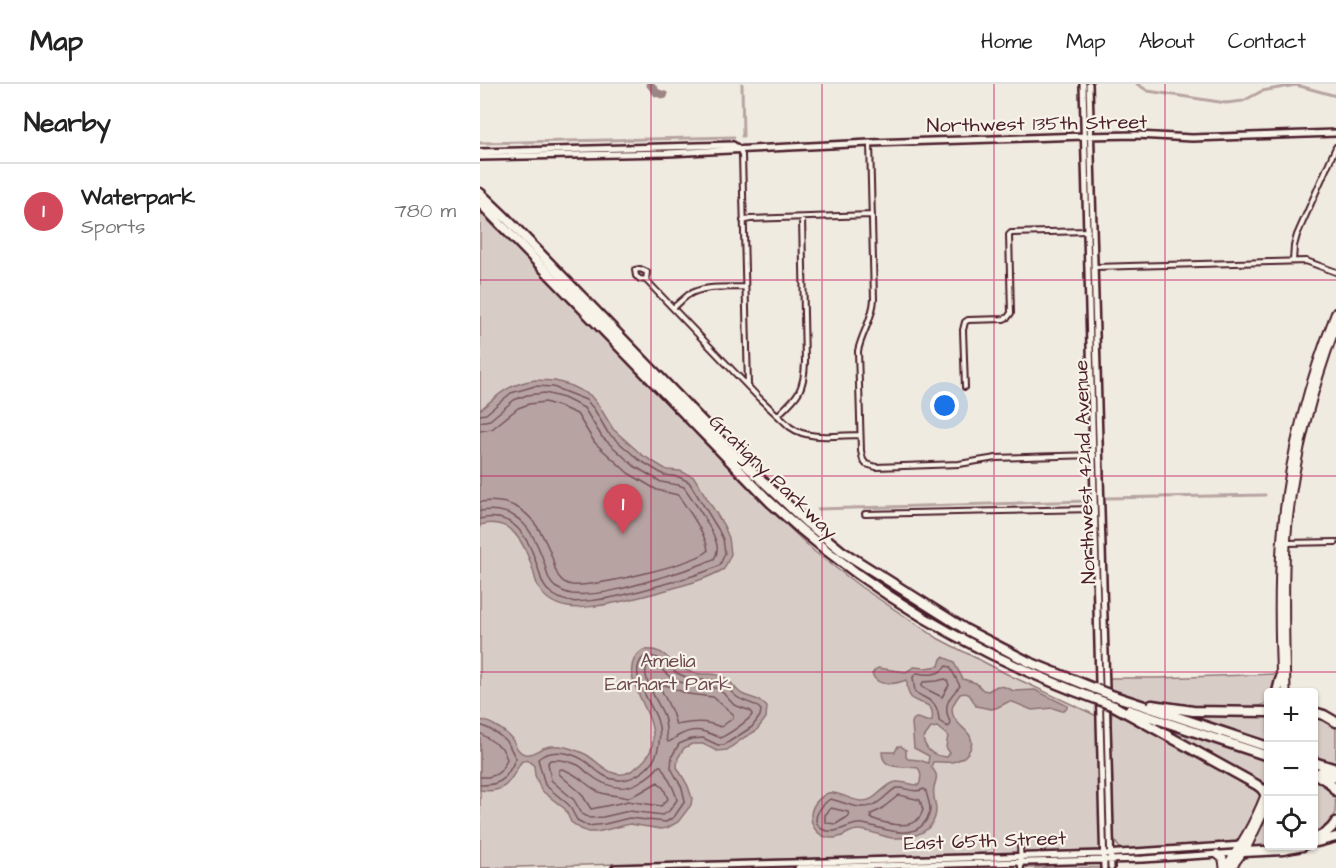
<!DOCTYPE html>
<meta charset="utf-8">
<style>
:root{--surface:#fff;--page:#f2f2f2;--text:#222;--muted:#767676;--line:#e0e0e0;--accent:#d1495b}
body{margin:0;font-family:"Architects Daughter",sans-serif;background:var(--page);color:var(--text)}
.controls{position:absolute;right:18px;bottom:18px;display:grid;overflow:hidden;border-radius:6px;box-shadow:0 2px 4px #0004}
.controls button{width:54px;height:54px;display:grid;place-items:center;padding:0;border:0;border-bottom:2px solid var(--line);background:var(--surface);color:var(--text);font:30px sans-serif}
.you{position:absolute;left:465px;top:322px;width:21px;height:21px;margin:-15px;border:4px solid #fff;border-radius:50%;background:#1a73e8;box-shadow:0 0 0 9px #1a73e833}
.badge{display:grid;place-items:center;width:39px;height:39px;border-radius:50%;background:var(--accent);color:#fff;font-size:20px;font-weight:700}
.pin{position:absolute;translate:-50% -50px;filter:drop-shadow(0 2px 3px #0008)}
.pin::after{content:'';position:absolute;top:32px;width:21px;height:18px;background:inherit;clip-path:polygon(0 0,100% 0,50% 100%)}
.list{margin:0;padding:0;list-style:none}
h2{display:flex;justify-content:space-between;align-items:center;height:78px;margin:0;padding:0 24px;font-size:26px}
h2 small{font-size:20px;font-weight:400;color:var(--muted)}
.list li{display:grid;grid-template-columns:39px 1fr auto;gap:18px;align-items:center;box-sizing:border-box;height:96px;padding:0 24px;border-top:2px solid var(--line)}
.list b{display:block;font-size:22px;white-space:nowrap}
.list p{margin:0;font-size:20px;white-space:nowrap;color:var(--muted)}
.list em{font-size:20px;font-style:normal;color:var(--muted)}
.icon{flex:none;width:33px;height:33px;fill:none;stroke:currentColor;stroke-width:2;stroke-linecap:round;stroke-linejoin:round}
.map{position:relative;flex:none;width:856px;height:784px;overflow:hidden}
header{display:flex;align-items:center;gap:36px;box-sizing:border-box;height:84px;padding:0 30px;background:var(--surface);border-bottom:2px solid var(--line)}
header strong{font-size:28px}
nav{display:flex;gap:33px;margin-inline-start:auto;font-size:21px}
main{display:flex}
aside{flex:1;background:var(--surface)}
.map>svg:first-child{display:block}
.green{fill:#d8cdc6;stroke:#917678;stroke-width:1.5}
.water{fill:#b7a4a2;stroke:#8b6f72;stroke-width:1.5;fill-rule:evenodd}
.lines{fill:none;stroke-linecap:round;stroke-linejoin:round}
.shore{stroke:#76545b;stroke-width:1.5}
.canal{stroke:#b7a4a2;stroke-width:3}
.taxiway{stroke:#9d8586;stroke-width:8}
.street-casing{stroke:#4a1f2b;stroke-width:8}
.secondary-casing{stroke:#4a1f2b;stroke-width:10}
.primary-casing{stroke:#4a1f2b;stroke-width:11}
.highway-casing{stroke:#4a1f2b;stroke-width:13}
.street{stroke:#f7f3e8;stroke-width:4}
.secondary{stroke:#f7f3e8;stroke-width:5}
.primary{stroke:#f7f3e8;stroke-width:7}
.highway{stroke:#f7f3e8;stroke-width:8}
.highway-bridge-casing{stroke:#4a1f2b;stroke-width:13;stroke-linecap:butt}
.highway-bridge{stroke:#f7f3e8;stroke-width:8}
.grid{fill:none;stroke:#c2185b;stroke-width:1.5;stroke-opacity:0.55}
.labels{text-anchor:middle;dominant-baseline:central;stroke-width:4.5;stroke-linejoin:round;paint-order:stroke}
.street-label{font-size:20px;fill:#4a1f2b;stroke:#f7f3e8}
.park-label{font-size:20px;fill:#6e4a52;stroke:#f7f3e8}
</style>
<header>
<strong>Map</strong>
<nav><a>Home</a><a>Map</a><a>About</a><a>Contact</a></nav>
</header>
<main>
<aside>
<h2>Nearby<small></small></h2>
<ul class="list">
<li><span class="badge">1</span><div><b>Waterpark</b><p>Sports</p></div><em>780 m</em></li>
</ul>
</aside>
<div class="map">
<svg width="856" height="784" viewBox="0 0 856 784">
<rect width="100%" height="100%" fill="#f0ebe0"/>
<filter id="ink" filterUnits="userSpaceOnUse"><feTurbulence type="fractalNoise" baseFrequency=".0167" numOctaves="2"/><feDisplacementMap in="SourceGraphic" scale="12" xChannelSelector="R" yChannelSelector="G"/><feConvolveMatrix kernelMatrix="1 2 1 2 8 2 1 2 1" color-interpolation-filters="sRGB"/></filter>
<g filter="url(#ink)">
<path class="green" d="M0,129L43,170L279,415L335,468L381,503L459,555L531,592L617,632L621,766L0,784Z
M796,590L795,608H788V618C768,632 693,623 669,618C656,615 642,610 629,605V594H678Z
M683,624L788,629V659Z
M632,627L644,631L783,709L777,729L758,759L641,766L634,756L631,638Z
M834,630L856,642V680L834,673Z
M660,634L788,677V697L786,705Z
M834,692C841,695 852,703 855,710C856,719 856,736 850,742C846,747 839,749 834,752Z
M788,722V762H814L771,765L769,763Z
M618,779L621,781V784H546L548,781Z"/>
<path class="water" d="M55,296L75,297L89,301L110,311L119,322L133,345L162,371L187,386L200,387L214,393L244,442L249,454L251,470L244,485C225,496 204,501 183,507C161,513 139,519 116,522C107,523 97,525 88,523C81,522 72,518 67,514C57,506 56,497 53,486C45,460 32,432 0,441V326C21,309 26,301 55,296Z
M163,566C189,564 186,579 204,585C210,588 216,590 222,590C229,590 234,589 241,592C252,596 254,605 262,610C272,615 278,613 287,623L286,634L276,647L265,653L247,666L237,667L223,660H212L204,664L198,674L197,683L208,702L212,714L211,721L198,738L187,744L181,745L150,740L117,748H108L101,745L91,738L85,725L61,706L55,691L54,682C51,677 46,675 41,678C30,697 26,710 0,706V636C10,637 29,649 34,658C36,662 37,666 42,669C51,673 55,667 63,664C73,660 85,662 95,666C99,667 103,669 107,671C120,679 134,698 151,687C213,649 121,595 163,566Z
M463,573L473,577L483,595L496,599L503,606L508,607L517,602L525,603L534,607L555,606L588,622L586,625L582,627L573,624L552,626L533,618H528L516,624L511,625L496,622C491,614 491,607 480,610C477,614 472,621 472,626C472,636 482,642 488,649C497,660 488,673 476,677C467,680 461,677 453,678L451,683C463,695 451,698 454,712C454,716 456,721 456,725C456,749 431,755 412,754C401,752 391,747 380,746C371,745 367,751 359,753C344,757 331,747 331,732C331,722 338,715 346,710C353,705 370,716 381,717C397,718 402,701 416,698C424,697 431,701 439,701C441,696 442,688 438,684C425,682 402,687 402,668H415L418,662H421L426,666V673L428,675L439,676L448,679L449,672L434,664L432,639L433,636L436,634C442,634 446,639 452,637C456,613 435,624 429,610C427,606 428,600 426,596C415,600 398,604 392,590L395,586L398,584L426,588L434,583L445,584L459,582L461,575ZM457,643L468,652L466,663L470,669L467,673C454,672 447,668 443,655L451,644Z"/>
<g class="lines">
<path class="shore" d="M0,331L6,330L31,309L55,302L73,303L106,316L114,325L128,349L158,375L184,391L199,393L209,398L238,445L243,455L245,469L240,481C224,490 205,494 188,499C164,506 141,513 116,516C107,517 97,519 88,517C83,516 76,513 71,509C61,502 61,492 57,481C48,453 34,427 0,435
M0,338L10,336L34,316L47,311L65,309L84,314L104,324L122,353L154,382L181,398L198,401L204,403C213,416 235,447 237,462C238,467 237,470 234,475C217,483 200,488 182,493C156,501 119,513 92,510C86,509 80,506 75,503C67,496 67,487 64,478C53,446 38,421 0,427
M0,347L12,345L38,324L49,320L65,318L81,323L97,330L115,359L148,389L177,406L198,411C207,424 227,451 228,467C213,480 112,504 92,501C87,500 82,497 80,494C75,489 74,480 72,473C59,438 41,412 0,418
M165,572C183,571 185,582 197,589C204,593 213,595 220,596C227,596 233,595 239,598C247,601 250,608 257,613C265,619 275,618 281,626L280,632L272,643L244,661H238L223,654L211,655L199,660L192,672L191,684L202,704L205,717L194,733L186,738L149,734L125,740L108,742L97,736L89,721L65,701L58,675C71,664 92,668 105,677C111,681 116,687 123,691C139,701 156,695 169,682C180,671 182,649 177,635C171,618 145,587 165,572Z
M168,580L178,582L191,594L200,598L219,603L236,604L243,609L254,621L271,627L272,631C265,640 251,648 241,654C227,648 216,642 200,651C195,653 193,657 188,658L187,656C186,648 186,640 184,632C179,618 159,593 168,580Z
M466,582L470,583L480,602C468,614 462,623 471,640L468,643L459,637C458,616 450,618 435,608L433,593L437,589C448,591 459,592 466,582Z
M465,595L467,596L469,601L462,613L442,603V600L443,598L457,597Z
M182,601H185L208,610L233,613L253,630V634L241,643C223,636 214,638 196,641L192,628L181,605Z
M0,641C9,644 24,653 29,661C31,665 33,670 36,674C27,693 23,702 0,701
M0,649L22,664L27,675C22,689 15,694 0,693
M70,676C80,675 89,677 98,681C102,683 105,687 109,690C124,702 143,709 161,697C168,693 174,689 179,682H181C187,693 195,704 197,716L189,727L183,731L149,727L123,733L110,734L102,730L94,716L71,696L68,679Z
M82,685C99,690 105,701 119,708C128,712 138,711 147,714L161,708L178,698L184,705L188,715L181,722L147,717L145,718L111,725L101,709L79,690V686Z
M416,704C426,703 434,710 444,705L446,707C447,713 450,719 450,725C450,730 448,734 445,738C431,758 401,743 383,740C368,738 356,753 342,745C328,736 342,721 350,715C365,718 382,729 397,719C404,715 409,708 416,704Z
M419,711L440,716L443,726C442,729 440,733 438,735C428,746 403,739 391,734V730L400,726Z
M351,724L368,728L369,732L356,740L347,739L345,737V731Z"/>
<path class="canal" d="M657,0L668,7L746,19L763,17L782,7L816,1L856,12
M262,52H263L262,0
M0,59L254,53
M627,414L785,411
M338,425L609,417"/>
<path class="taxiway" d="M170,0L177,9L184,11"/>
<defs>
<path id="street" d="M390,59L394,215C393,235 382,248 378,267L381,367L383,376L386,380L396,383L479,380L516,374L614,371
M260,66L262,71L268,301
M263,137L270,135L392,131
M813,177L814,162L817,151L856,63
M615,183L826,177L856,188
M166,196L167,188L160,185L155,186L156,192L160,195L166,196L279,314L310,343C329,357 358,351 380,351
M193,224C198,220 203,215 208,211C224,201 247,204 265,203
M485,303L483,246L485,238L488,236L524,235L528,233L531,229L529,151L531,149L608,147
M298,331C318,312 324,307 325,278L322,134
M385,430L614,425
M806,459L856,458
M540,760L541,784"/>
<path id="secondary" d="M603,0L624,784
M609,0L631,784
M0,68L253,61L257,64
M0,73L188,69L390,59L604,52L657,51L712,54L856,49
M135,784L624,770L763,761
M318,784L663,775L756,769"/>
<path id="primary" d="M801,600C799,554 798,509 801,463C806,382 826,303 856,228
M806,608C805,559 803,510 806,461C811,386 830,312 856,242
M737,770L743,775L744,784
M745,784C763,758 778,733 788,703
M751,784L768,761L788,719"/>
<path id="highway" d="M0,109L26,134L251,367L327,439L363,468L485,545L549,578L616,605
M0,119L289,417C385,507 493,570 616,615
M797,608L800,596
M634,612L788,663
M672,621L713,627L788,628
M634,622L777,701L782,705L786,711
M649,626L788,672
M834,628L844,631L856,638
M834,678L856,685
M840,688L856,693
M834,689L850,699L856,707
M834,754C843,752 851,746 856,738
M837,758L856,753
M763,768L803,766L823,762"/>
</defs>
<use href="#street" class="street-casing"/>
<use href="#secondary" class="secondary-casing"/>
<use href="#primary" class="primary-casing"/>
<use href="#highway" class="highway-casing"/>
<use href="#street" class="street"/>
<use href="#secondary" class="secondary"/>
<use href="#primary" class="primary"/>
<use href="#highway" class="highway"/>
<defs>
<path id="highway-bridge" d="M616,605L634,612
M616,615L634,622"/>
</defs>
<use href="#highway-bridge" class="highway-bridge-casing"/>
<use href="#highway-bridge" class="highway-bridge"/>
</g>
</g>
<path class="grid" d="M171,0V784M342,0V784M514,0V784M685,0V784M0,196H856M0,392H856M0,588H856"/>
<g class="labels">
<g class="street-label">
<text transform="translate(557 40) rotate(-1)">Northwest 135th Street</text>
<text transform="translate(605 388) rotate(-92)">Northwest 42nd Avenue</text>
<text transform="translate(293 393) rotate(44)">Gratigny Parkway</text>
<text transform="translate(505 757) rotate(-2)">East 65th Street</text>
</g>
<g class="park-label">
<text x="188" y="577">Amelia<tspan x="188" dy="23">Earhart Park</tspan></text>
</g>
</g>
</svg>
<div class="controls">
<button>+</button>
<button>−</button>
<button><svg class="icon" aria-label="locate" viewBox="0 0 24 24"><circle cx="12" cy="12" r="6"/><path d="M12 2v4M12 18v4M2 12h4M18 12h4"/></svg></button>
</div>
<div class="you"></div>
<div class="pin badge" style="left:143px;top:450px">1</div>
</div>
</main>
